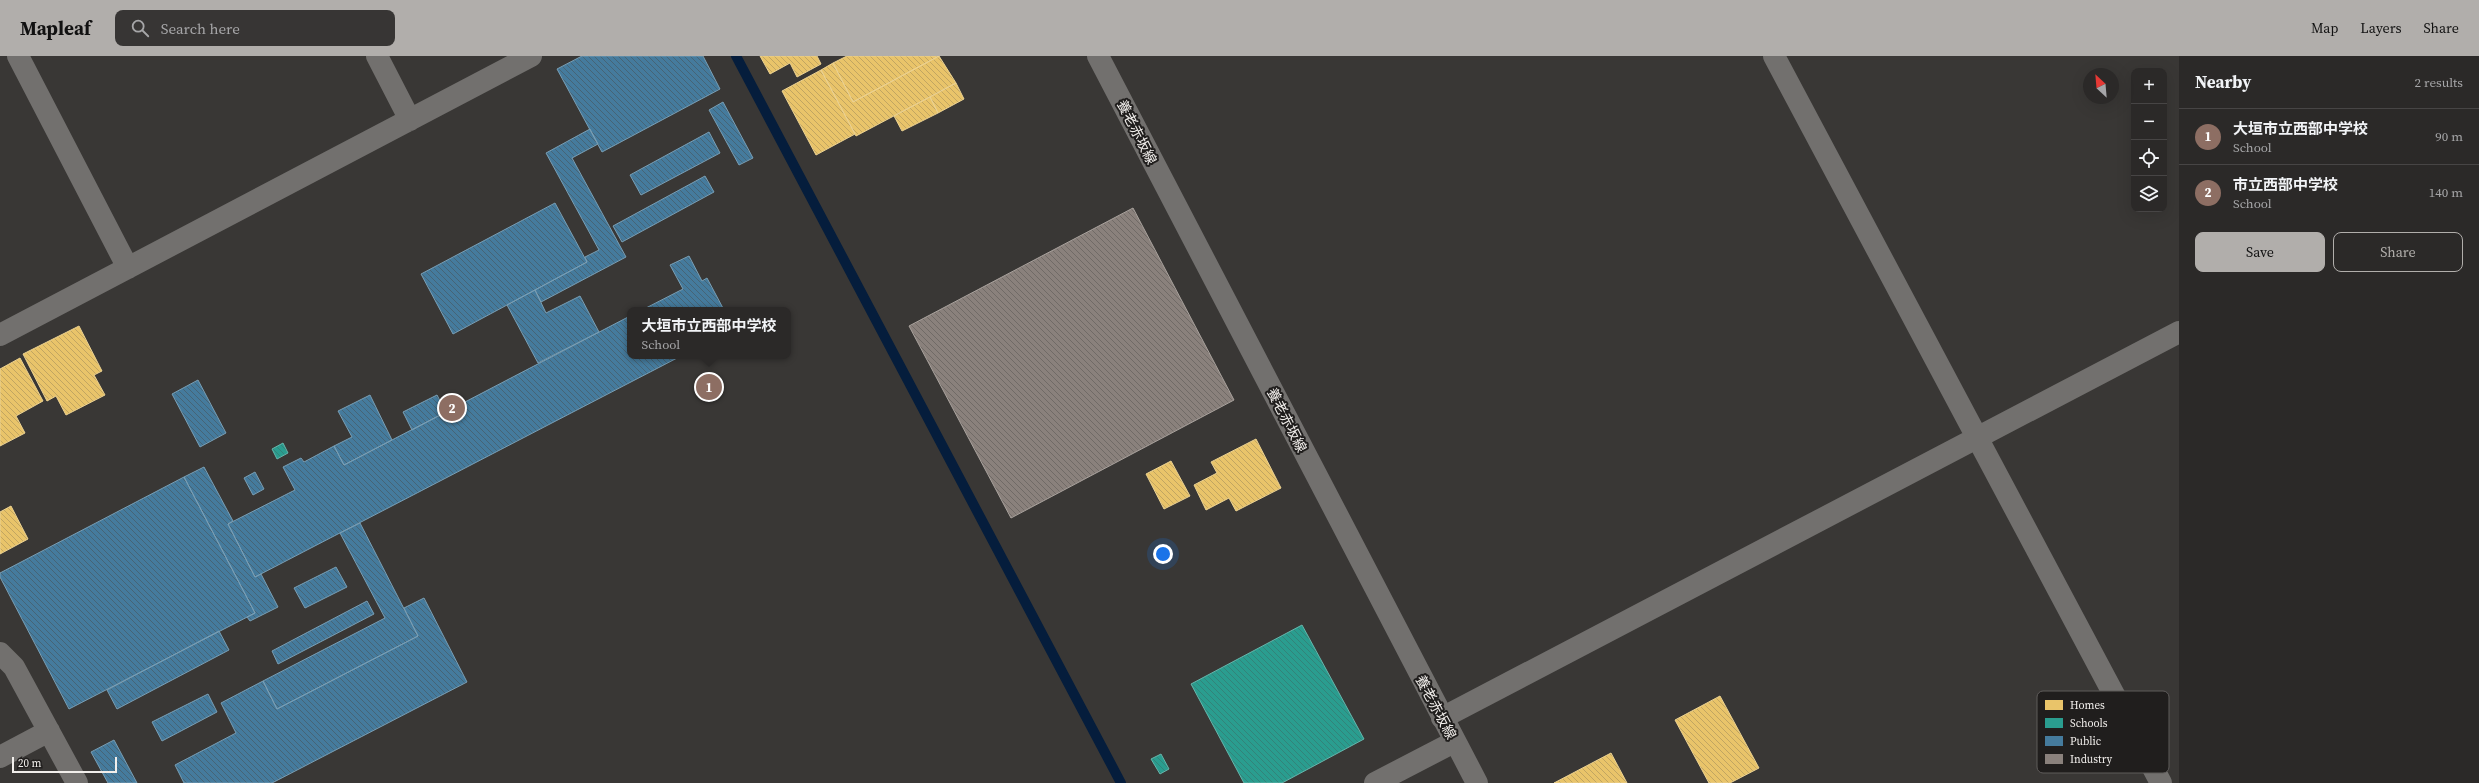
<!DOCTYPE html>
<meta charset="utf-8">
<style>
:root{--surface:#2b2928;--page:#373534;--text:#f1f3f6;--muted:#a6a6a8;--line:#474545;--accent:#b1aeab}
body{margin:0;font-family:"Source Serif 4","Noto Sans JP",serif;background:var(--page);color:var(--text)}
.controls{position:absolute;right:12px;top:12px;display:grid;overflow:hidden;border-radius:8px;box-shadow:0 4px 16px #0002}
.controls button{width:36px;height:36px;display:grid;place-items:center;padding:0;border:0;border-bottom:1px solid var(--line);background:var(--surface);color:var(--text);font:20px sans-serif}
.compass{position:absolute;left:2083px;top:12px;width:36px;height:36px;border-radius:50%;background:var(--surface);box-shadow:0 4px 16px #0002;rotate:334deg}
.scale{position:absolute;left:12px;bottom:10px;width:105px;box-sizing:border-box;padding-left:4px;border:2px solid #f1eeeb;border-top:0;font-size:11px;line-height:14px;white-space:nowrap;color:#f1eeeb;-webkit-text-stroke:3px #201e1d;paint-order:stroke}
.you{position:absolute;left:1163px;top:498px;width:14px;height:14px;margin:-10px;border:3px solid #fff;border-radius:50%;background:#1a73e8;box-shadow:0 0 0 6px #1a73e833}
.badge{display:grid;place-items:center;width:26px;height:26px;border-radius:50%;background:var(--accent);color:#fff;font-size:13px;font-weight:700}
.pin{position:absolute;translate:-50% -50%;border:2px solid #fff;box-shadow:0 1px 4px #0006}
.popup{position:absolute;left:627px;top:251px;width:164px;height:52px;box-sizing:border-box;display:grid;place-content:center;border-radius:8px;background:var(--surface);filter:drop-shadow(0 1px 3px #0005);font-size:13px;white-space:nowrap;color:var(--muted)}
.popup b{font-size:15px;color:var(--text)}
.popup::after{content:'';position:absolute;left:50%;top:100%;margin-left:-8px;border:8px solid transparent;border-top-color:var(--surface)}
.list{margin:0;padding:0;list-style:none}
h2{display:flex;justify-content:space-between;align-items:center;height:52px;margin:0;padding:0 16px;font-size:17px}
h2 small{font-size:13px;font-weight:400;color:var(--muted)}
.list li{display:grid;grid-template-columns:26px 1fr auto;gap:12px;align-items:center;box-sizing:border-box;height:56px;padding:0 16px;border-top:1px solid var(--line)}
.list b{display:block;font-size:15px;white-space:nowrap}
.list p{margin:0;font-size:13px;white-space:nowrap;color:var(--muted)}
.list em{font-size:13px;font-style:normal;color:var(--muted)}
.actions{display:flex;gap:8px;padding:12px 16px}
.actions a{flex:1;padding:9px 0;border:1px solid var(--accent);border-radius:8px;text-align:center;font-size:14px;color:var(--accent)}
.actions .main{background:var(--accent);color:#111}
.icon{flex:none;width:22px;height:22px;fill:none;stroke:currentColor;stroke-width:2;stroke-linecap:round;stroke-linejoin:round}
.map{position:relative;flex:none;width:2179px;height:727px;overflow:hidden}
header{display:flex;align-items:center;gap:24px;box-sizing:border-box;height:56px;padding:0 20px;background:var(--accent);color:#111}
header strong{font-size:19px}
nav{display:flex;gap:22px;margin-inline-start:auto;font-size:14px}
.search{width:280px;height:36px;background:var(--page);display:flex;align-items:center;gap:10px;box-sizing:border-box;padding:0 14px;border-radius:8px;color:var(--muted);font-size:15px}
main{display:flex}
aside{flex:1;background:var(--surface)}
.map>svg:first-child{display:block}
.homes{fill:url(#homes-back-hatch);stroke:#ebd191}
.schools{fill:url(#schools-back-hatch);stroke:#66b5ab}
.public{fill:url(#public-back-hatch);stroke:#799eb4}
.industry{fill:url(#industry-back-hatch);stroke:#a9a29d}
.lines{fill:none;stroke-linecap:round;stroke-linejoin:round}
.stream{stroke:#051d3c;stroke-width:10}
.street{stroke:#72706e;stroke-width:22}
.secondary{stroke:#72706e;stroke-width:22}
.labels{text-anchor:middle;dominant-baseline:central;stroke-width:4;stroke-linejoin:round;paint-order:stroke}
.street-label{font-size:14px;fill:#f1eeeb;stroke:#201e1d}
.key{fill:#201e1d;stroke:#5f5c5b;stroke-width:1}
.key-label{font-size:11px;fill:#f1eeeb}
</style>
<header>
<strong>Mapleaf</strong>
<div class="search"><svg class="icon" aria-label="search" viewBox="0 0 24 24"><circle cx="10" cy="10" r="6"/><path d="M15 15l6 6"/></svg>Search here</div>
<nav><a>Map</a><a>Layers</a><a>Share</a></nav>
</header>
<main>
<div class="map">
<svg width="2179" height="727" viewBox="0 0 2179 727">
<defs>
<pattern id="homes-back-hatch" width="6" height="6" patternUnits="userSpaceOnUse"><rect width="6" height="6" fill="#e9c46a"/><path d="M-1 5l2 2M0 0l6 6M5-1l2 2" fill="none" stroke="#c1a561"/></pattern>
<pattern id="schools-back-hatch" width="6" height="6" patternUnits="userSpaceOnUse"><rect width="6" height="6" fill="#2a9d8f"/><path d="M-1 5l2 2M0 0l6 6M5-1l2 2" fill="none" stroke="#338379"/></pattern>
<pattern id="public-back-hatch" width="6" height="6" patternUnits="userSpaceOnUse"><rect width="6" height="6" fill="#457b9d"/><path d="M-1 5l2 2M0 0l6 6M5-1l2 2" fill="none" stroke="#466476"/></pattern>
<pattern id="industry-back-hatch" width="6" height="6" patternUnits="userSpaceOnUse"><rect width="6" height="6" fill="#8a817c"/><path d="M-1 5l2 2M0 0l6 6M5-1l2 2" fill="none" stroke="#706a66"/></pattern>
</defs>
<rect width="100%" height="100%" fill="#393735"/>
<path class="homes" d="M760,0H817L821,8L797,21L790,7L770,18Z
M847,0H939L853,46L833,7Z
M939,0L956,27L856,80L821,14L833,7L853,46Z
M821,14L855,78L816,99L782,35Z
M956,27L964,43L938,57L930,41Z
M930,41L938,57L902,75L894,60Z
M79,270L102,315L94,319L105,339L66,359L56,340L47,345L23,298Z
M20,302L43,345L16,360L25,377L0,390V313Z
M1256,383L1281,432L1236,455L1229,442L1206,454L1194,429L1217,417L1211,406Z
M1171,405L1190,440L1164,453L1146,418Z
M11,450L28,483L0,498V456Z
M1720,640L1759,712L1730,727H1709L1675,664Z
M1611,697L1627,727H1554Z"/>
<path class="schools" d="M283,387L288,397L277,403L272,393Z
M1302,569L1364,683L1282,727H1244L1191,628Z
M1161,698L1169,713L1160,718L1151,703Z"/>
<path class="public" d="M582,0H703L720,33L602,96L557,13Z
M723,46L753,102L739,109L709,54Z
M590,73L598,88L572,102L626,201L541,246L535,234L587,206L585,201L599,194L546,97Z
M709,76L720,97L641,139L630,119Z
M705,120L714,136L622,186L613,170Z
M555,147L587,206L453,278L421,218Z
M689,200L702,225L707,222L724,254H642L683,233L670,209Z
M535,234L546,257L580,240L599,276L538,307L507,249Z
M630,260V300H681L255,521L228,468L295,434L283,411L301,402L304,406L334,390L344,409Z
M198,324L226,377L200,391L172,338Z
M370,339L392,384L344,409L334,390L352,381L338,355Z
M437,339L446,356L412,374L403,356Z
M204,411L233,465L228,468L255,521L261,518L278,551L250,565L247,561L255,557L184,421Z
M255,416L264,433L253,439L244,422Z
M184,421L255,557L69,653L0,521V517Z
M360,467L418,580L277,653L263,625L385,562L340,477Z
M336,511L347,531L305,552L294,532Z
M424,542L467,626L272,727H184L175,709L236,677L221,647L263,625L277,653L418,580L404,552Z
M367,545L374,558L278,608L272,595Z
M219,575L229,594L117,653L107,634Z
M208,638L217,656L162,685L152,666Z
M114,684L137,727H108L91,696Z"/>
<path class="industry" d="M1133,152L1234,344L1011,462L909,270Z"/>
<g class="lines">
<path class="stream" d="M736,0L1121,727"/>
<path class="street" d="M18,0L128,212
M377,0L410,64
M1774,0L2161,727
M0,279L531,0
M0,597L14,611L77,727
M1442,662L2179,276
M0,701L49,675
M1375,727L1454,686"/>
<path class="secondary" d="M1098,0L1477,727"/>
</g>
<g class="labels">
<g class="street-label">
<text transform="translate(1137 76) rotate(63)">養老赤坂線</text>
<text transform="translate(1287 364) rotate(63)">養老赤坂線</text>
<text transform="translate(1436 651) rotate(62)">養老赤坂線</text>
</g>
</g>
<rect x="2037" y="635" width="132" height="82" rx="6" class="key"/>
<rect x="2045" y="644" width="18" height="10" fill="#e9c46a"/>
<rect x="2045" y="662" width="18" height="10" fill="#2a9d8f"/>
<rect x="2045" y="680" width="18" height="10" fill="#457b9d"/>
<rect x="2045" y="698" width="18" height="10" fill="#8a817c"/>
<g class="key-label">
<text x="2070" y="653">Homes</text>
<text x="2070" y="671">Schools</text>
<text x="2070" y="689">Public</text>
<text x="2070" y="707">Industry</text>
</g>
</svg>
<div class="controls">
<button>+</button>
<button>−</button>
<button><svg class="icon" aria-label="locate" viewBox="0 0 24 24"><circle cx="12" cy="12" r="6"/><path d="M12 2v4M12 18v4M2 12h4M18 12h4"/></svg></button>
<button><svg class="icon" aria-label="layers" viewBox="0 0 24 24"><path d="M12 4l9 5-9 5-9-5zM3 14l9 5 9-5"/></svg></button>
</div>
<svg class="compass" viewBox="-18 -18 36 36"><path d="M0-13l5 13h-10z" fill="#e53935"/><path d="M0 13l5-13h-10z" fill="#a6a6a8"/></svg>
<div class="scale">20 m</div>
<div class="you"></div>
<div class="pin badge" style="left:709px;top:331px;background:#8d6e63">1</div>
<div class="popup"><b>大垣市立西部中学校</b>School</div>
<div class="pin badge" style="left:452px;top:352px;background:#8d6e63">2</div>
</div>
<aside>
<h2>Nearby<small>2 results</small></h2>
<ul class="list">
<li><span class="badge" style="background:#8d6e63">1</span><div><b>大垣市立西部中学校</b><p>School</p></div><em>90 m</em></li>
<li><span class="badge" style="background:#8d6e63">2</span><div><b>市立西部中学校</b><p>School</p></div><em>140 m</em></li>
</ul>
<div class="actions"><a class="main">Save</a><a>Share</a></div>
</aside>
</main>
